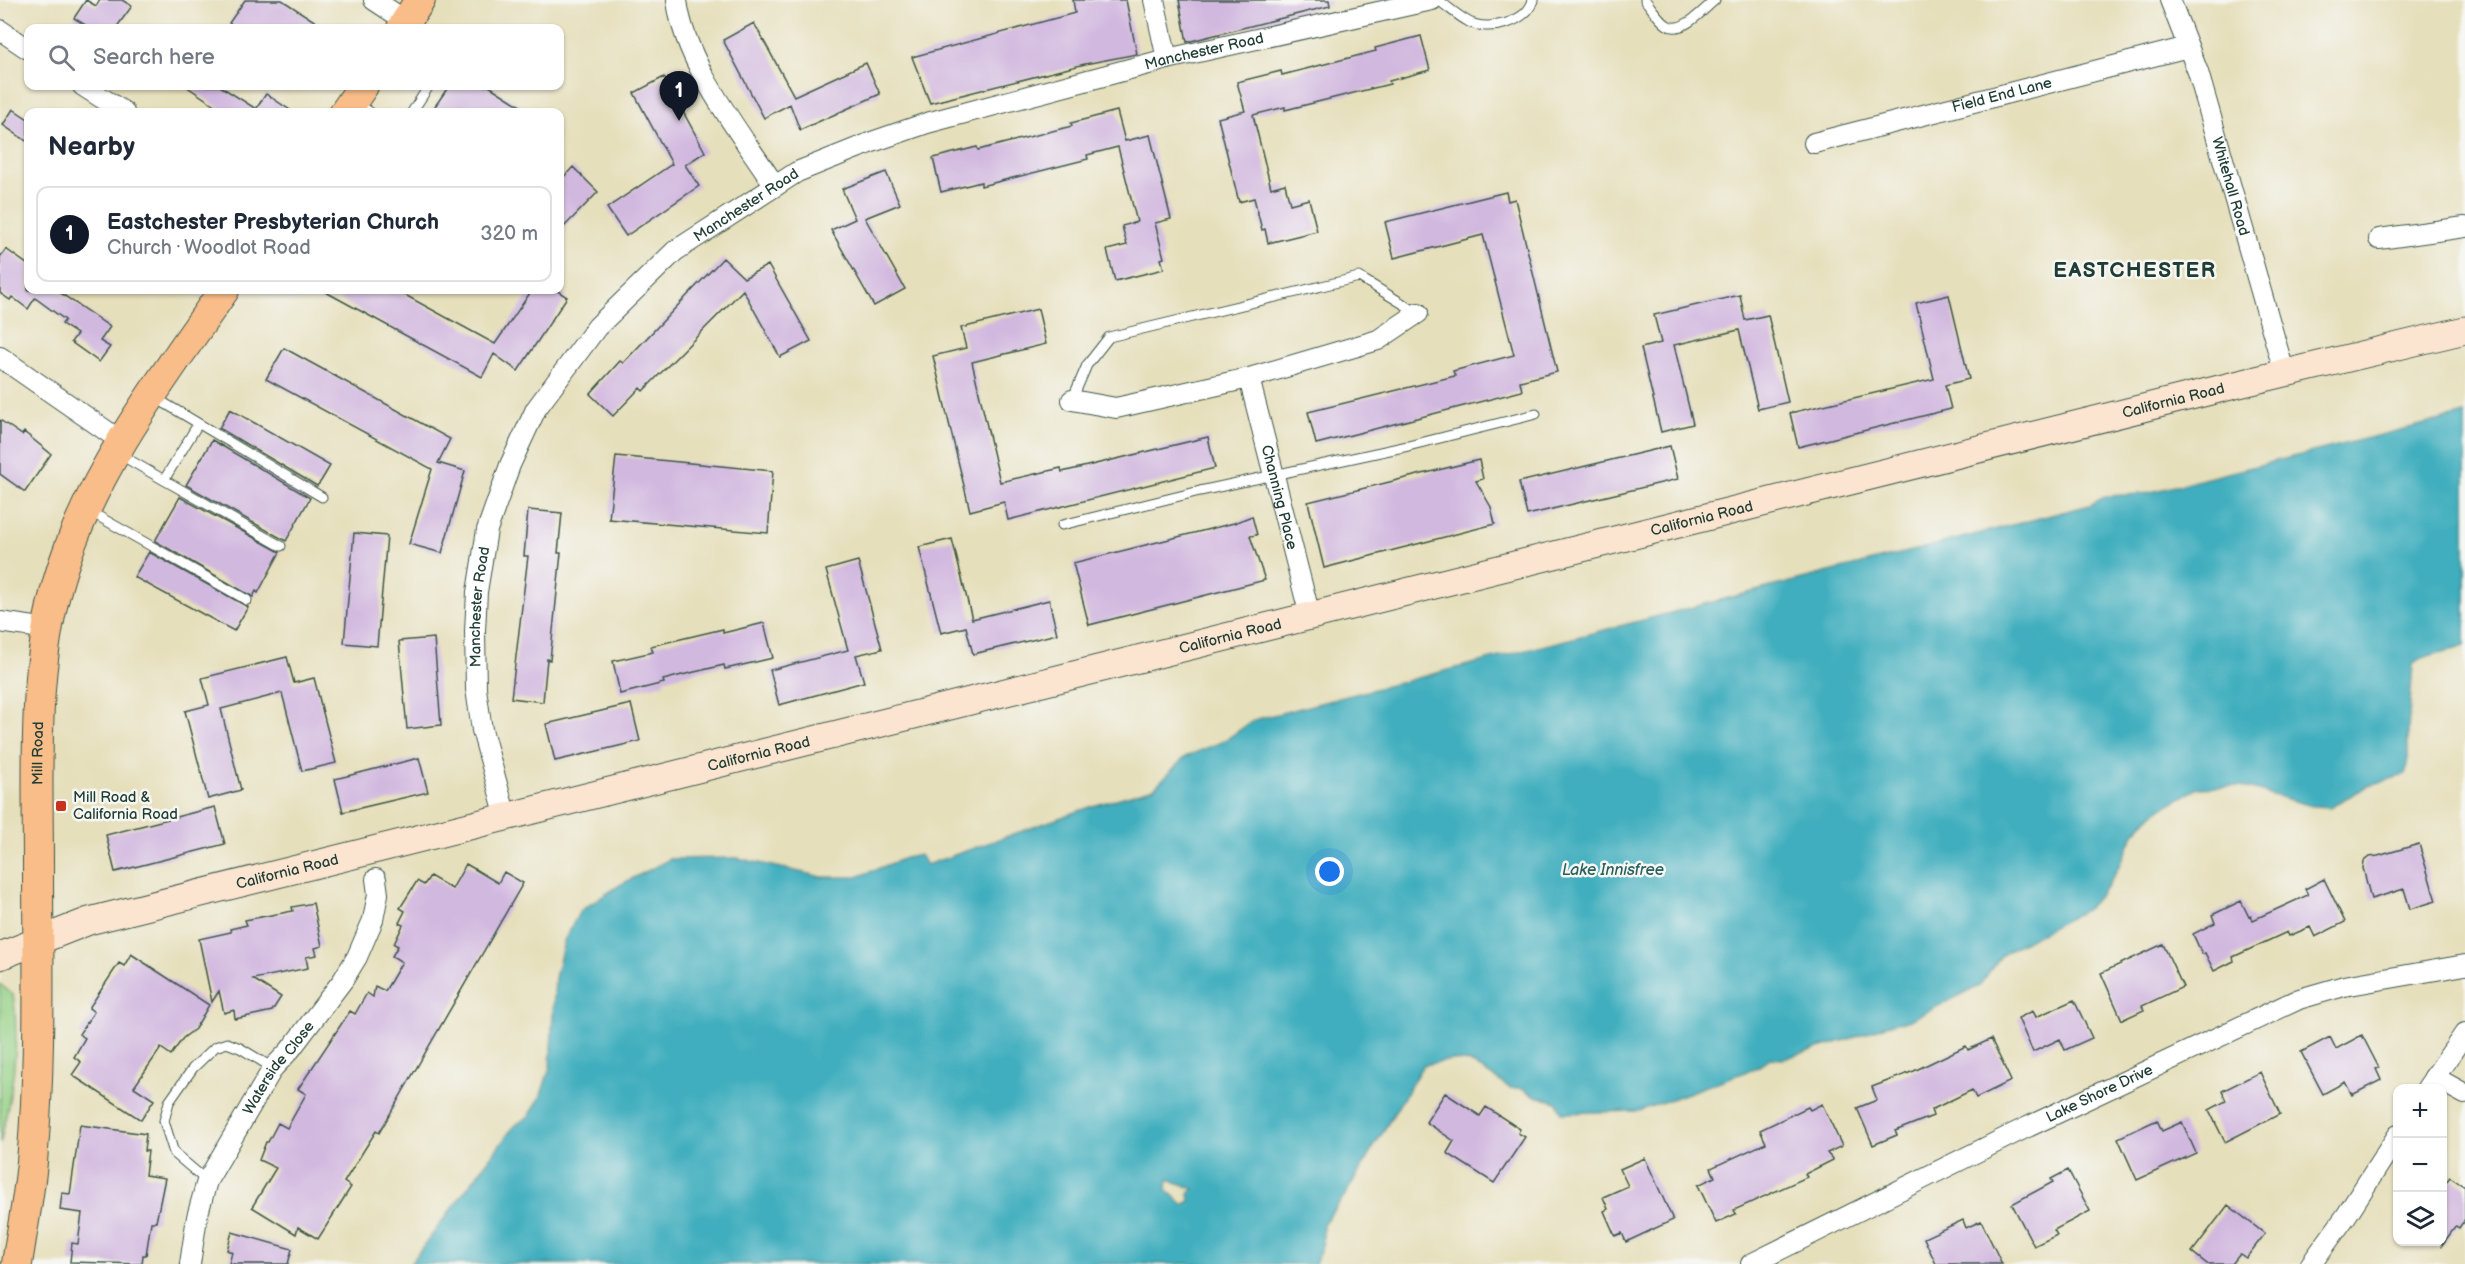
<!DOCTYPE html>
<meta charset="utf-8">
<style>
:root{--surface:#fff;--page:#f2f2f3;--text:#1f2937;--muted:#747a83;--line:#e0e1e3;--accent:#111827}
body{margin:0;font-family:"Balsamiq Sans",sans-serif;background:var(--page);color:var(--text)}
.controls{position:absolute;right:18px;bottom:18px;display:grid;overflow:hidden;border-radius:12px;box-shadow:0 2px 4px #0004}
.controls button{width:54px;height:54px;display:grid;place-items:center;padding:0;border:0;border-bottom:2px solid var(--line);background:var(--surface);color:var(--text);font:30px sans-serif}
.you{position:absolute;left:1330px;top:872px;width:21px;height:21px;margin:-15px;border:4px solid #fff;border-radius:50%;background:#1a73e8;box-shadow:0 0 0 9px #1a73e833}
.badge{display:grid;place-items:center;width:39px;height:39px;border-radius:50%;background:var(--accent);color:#fff;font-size:20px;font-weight:700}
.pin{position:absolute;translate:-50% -50px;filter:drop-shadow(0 2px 3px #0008)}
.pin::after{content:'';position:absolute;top:32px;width:21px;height:18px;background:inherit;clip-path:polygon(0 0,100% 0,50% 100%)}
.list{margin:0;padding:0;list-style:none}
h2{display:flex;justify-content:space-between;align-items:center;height:78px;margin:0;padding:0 24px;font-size:26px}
h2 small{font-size:20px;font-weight:400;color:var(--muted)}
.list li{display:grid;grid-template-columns:39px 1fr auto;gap:18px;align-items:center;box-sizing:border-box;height:96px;margin:0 12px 12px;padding:0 12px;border:2px solid var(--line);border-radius:12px}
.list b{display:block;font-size:22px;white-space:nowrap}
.list p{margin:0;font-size:20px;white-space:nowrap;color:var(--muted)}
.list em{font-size:20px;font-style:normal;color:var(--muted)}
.icon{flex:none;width:33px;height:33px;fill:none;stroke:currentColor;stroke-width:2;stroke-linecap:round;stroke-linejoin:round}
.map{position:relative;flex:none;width:2465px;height:1264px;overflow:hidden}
.search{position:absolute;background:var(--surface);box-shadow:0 2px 4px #0004;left:24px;top:24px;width:540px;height:66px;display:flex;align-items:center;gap:15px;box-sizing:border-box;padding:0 21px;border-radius:12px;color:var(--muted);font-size:22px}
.panel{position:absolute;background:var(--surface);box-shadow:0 2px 4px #0004;left:24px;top:108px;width:540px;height:186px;border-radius:12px}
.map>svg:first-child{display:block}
.green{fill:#94d084;stroke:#5a865c;stroke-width:1.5}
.water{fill:#40aebe;stroke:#307679;stroke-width:1.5;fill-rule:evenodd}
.building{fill:#d1b8df}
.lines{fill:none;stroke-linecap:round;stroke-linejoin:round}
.service-casing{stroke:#3d5548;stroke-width:11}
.minor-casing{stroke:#3d5548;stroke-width:22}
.secondary-casing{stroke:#3d5548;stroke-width:29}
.primary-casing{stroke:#3d5548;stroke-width:32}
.service{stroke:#fff;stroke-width:9}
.minor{stroke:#fff;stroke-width:20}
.secondary{stroke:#fce5d0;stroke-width:27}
.primary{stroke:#f8bd89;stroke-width:30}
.poi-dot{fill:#c8321e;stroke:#f6f6f2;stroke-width:2}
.labels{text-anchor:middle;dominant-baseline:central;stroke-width:5;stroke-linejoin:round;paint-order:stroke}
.street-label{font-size:15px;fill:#1f3d34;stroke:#f6f6f2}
.poi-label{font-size:15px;fill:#1f3d34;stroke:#f6f6f2;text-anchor:start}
.water-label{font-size:16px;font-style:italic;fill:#295f5d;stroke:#f6f6f2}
.district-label{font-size:21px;font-weight:bold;letter-spacing:1.5px;fill:#1f3d34;stroke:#f6f6f2}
</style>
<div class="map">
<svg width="2465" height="1264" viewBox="0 0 2465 1264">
<rect width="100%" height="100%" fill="#f6f6f2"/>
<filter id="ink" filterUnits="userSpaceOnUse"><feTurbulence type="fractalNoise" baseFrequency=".0167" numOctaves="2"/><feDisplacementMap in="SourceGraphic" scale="12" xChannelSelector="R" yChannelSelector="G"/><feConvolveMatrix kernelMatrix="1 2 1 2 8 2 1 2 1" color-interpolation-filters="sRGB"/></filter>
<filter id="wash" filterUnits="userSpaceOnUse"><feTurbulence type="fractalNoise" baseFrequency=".008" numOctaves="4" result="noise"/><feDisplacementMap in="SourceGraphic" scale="24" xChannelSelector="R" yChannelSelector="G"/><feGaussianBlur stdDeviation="1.35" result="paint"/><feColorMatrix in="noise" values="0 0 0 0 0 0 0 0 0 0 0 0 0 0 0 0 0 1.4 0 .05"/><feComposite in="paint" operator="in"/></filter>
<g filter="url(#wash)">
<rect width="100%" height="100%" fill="#e6dfbb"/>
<path class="green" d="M0,984L13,995C21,1044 11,1097 0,1144Z"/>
<path class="water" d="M2465,414V646C2450,652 2422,654 2413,665L2408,729V765L2405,775L2370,785L2330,807L2312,806L2240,786L2198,788L2155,812L2135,832L2118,868L2108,885L2087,909L2014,947L2000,957L1979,986L1908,1021L1896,1022L1856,1037L1782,1059L1770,1058L1758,1067L1639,1111L1562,1113L1557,1102L1535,1096L1522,1088H1510L1470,1062L1452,1060L1423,1065L1345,1195L1323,1224V1242L1315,1264H410L514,1126L529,1116L540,1098L550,1067L555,978L564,941L580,911L620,885L670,859L737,858L822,877H857L905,858L920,855L926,865L1093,806L1154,788L1185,757L1224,741L1254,720L2090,505L2106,496L2143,494ZM1168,1179L1194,1189L1189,1193L1190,1201L1183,1205L1167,1190Z"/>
<g id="blocks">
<path class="building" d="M86,0L96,6L100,0H122L132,6L116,28H90L74,18Z
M245,0H282L325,28H237L229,23Z
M1073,0H1126L1137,54L1085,64L930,103L912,57L1075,13Z
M1179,0H1329L1330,6L1187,42Z
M754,23L794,96L866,63L880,94L800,130L790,104L764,118L723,40Z
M1421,36L1430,70L1389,81L1390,84L1285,110V107L1253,115L1271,188L1285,184L1290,204L1309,199L1317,231L1268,243L1265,229L1262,230L1254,198L1239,202L1218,118L1245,111L1237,82L1281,71L1282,75L1376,51L1375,48Z
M664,77L705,152L685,165L699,186L626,236L607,208L672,164L634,93Z
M186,86H220L256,109L266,94L293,112H225Z
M449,86H489L530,112H431Z
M13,109L28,119V142L3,125Z
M1117,111L1125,141L1150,135L1171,219L1155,223L1164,258L1161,259L1164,269L1115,281L1107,250L1127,245L1122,226L1137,222L1118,147L1087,155L1088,159L981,186V182L941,192L933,158L977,147L978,150L1072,126L1071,123Z
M573,167L598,192L560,231V181Z
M886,172L900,204L865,218L905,289L874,306L831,230L855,219L842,189Z
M1506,192L1508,201L1515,199L1557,372L1520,381L1522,391L1316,444L1308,412L1455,376L1453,371L1514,355L1483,235L1394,258L1385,222Z
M6,249L28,265V290H56L110,327L100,341L110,347L99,362L71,342L77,334L62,324L65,320L35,298L28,309L12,297L10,300L0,293V257Z
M723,258L744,278L768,265L811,341L780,357L743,290L643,391L640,388L613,416L590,394L620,361L623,363Z
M322,290H396L495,344L532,290H556L567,297L518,371L494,354L482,377Z
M1740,295L1745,320L1768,315L1788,402L1758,409L1739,330L1674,345L1693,424L1661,432L1641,348L1661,343L1654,315Z
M1949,295L1969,379L1945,385L1951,409L1798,447L1790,413L1934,379L1916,303Z
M1038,309L1046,344L972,362L1000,482L1061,468L1062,472L1208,437L1215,468L1008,520L1004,502L970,511L933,356L966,348L961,328Z
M284,348L450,439L438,463L465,471L442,553L409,544L432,469L266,379Z
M230,409L330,466L321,481L317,486L219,428Z
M0,420L22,435L24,432L51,454L25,492L0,474Z
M212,440L310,498L286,541L186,485Z
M1670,446L1678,479L1527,515L1519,482Z
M616,456L773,471L768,533L609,519Z
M1479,460L1483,479L1476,481L1491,507L1495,524L1324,568L1308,502Z
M180,497L280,552L258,593L256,591L253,597L155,541Z
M528,510L562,513L558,553H561L550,660L547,659L543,702L511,698L528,556H524Z
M1252,516L1257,535L1250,536L1265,580L1089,625L1073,563L1234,523Z
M354,533L387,536L377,646L344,643Z
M952,539L972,619L1049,600L1057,634L973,654L966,627L941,633L919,547Z
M149,552L248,607L234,631L134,577Z
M858,561L882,649L856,655L864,682L779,705L770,670L848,650L826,570Z
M764,623L773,658L725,669L724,665L682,675L663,680L664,683L620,694L613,661L653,652L651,646L723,629V633Z
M434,638L441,725L407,729L399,641Z
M287,657L294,683L314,678L336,763L302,771L282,693L221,709L241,790L208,799L185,711L209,705L202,678Z
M631,704L640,741L555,761L546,724Z
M419,758L428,792L343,812L335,779Z
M215,807L225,844L115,872L106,835Z
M2419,844L2436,901L2410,909L2404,889L2371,899L2363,868L2364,861L2369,857L2378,856Z
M466,864L498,883L504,872L523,883L379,1133L376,1131L344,1182L351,1187L318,1239L298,1227L296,1234L252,1207L276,1168L259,1160L266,1142H268L278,1123L287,1128L306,1094L298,1089L350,1011L355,1014L367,993L373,997L375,986L385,991L402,962L392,956L398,946L394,944L403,925L399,923L405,911L400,908L417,881L424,885L430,876L452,889Z
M2324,879L2345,922L2315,937L2310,927L2289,936L2287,932L2233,957L2234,961L2214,971L2205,953L2202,954L2193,934L2215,923L2212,915L2241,901L2249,917L2251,916L2253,920L2308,895L2305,889Z
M313,903L322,946L315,948L317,955L306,957L308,968L253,979L281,997L272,1011L235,1019L234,1010L224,1013L219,991L212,1002L199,939L231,932L230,929L247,925L245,920L293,911L292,907Z
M2163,944L2183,987L2142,1006L2144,1010L2122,1020L2101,973Z
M131,954L209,1005L195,1029L183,1038L171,1055L161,1048L134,1087L154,1100L141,1120L72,1075L81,1062L74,1057L85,1038L79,1034L94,1012L89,1008L119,963L124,966Z
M2074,1000L2092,1038L2065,1050L2060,1039L2033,1052L2018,1018L2033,1011L2036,1017Z
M2362,1035L2379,1068L2376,1069L2381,1080L2352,1095L2345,1082L2323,1094L2301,1052L2330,1037L2336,1049Z
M1991,1039L2011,1081L1976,1098L1972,1090L1931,1110L1933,1116L1895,1131L1897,1135L1873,1145L1857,1108L1877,1100L1872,1087L1914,1071L1966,1046L1968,1050Z
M2260,1072L2280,1114L2225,1142L2209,1110L2226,1101L2222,1091Z
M1445,1093L1480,1116L1486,1107L1520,1129L1518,1133L1525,1137L1494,1183L1447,1153L1454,1141L1426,1122Z
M1822,1104L1842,1146L1827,1153L1833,1160L1805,1174L1807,1177L1734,1210L1736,1214L1716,1223L1698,1185L1715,1177L1711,1168L1766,1143L1760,1130L1808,1107L1810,1110Z
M2157,1120L2162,1131L2182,1122L2196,1153L2137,1180L2118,1138Z
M80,1125L146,1134L144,1151H148L145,1175L165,1178L156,1222H151L146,1255H143L142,1264L70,1262L72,1243L78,1244L82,1213L60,1210L62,1193L70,1194Z
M1645,1158L1673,1220L1626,1242L1622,1233L1615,1236L1604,1211L1608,1209L1603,1197L1628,1186L1620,1169Z
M2068,1170L2090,1211L2054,1230L2057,1235L2034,1246L2012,1204L2053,1182L2051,1179Z
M2450,1177L2465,1187V1219L2459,1228L2456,1226L2442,1245V1187Z
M2228,1205L2265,1234L2246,1258L2240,1254L2232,1264H2207L2192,1252Z
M1963,1220L1966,1228L1981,1221L2002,1264H1936L1924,1238Z
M232,1232L292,1249L288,1264H229L232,1252L227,1250Z"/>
</g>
</g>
<g filter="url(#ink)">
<use href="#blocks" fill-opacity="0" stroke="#3d5548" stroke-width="1.5"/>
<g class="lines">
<defs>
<path id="service" d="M1438,0C1448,7 1458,16 1469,22C1488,32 1527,23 1533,0
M1645,0C1651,7 1659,20 1667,25C1682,35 1704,9 1715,0
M355,102L370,112
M412,112L429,86
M154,397L322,497
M1072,400L1087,365L1109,337L1359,277L1418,313
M119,454L164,480L198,424
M164,480L281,546
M89,511L247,600
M1062,525L1200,491L1408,446L1536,414
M207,1181L174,1153L164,1121L169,1102L193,1068L215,1047L227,1043L240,1048L273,1068"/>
<g id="minor">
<path d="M374,0L406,21"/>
<path d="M677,0C684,64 741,133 775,186"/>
<path d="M1154,0L1167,59"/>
<path id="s1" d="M2170,0L2198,72L2285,375"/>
<path d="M0,30L28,49"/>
<path d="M83,86L124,112"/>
<path id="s2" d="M1814,143L2188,47"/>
<path d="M2379,239L2465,227"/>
<path d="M0,357L121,441"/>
<path id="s3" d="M1249,378L1310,616"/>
<path d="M1072,400L1116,408L1249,378L1378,340L1418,313"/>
<path d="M0,622L48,629"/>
<path id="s4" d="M506,817L482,730L476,689L475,631L477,592L487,530L510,465L536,409L597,327L675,251L797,172L872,142L927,123L1167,59L1432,0"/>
<path d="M2434,1077L2465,1094"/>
<path d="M2427,1088L2465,1033"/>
<path id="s5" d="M190,1264L197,1217L207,1181L273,1068L290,1050L343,980L357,957L373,920L378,894L376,879"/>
<path id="s6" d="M1751,1264L2017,1132L2299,999L2344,986L2465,965"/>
<path d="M2311,1264L2346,1216L2398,1135"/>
</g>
<g id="secondary">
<path id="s7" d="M0,956L89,921L2227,387L2465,330"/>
</g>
<g id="primary">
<path d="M402,28L420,0"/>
<path d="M345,112L363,86"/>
<path id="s8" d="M17,1264C22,1230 29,1196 32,1162C41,1063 38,963 38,864C38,764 31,660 64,563C98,462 164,377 224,290"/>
</g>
</defs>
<use href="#service" class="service-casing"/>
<use href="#minor" class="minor-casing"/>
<use href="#secondary" class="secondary-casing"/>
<use href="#primary" class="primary-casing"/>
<use href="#service" class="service"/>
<use href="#minor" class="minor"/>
<use href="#secondary" class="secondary"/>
<use href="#primary" class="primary"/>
</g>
</g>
<rect class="poi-dot" x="55" y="800" width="12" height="12" rx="3"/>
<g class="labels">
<g class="street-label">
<text stroke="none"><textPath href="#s4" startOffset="1204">Manchester Road</textPath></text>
<text stroke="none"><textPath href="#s2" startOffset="194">Field End Lane</textPath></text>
<text stroke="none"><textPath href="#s1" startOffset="196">Whitehall Road</textPath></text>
<text stroke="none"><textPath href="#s4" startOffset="718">Manchester Road</textPath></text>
<text stroke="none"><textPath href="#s7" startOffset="2244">California Road</textPath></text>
<text stroke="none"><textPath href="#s3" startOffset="123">Channing Place</textPath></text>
<text stroke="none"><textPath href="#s7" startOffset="1758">California Road</textPath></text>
<text stroke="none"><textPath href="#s4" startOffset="214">Manchester Road</textPath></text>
<text stroke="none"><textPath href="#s7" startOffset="1272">California Road</textPath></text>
<text stroke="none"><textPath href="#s8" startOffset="512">Mill Road</textPath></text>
<text stroke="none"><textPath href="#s7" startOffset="786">California Road</textPath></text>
<text stroke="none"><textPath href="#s7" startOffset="300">California Road</textPath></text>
<text stroke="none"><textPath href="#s5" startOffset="219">Waterside Close</textPath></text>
<text stroke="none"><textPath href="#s6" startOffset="388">Lake Shore Drive</textPath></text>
</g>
<g class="poi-label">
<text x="73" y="797">Mill Road &amp;<tspan x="73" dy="17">California Road</tspan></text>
</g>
<g class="water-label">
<text x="1613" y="870">Lake Innisfree</text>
</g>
<g class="district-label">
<text x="2135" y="270">EASTCHESTER</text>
</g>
</g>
</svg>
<div class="controls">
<button>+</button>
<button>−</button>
<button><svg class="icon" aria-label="layers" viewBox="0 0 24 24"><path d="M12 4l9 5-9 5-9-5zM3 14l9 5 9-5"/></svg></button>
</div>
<div class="you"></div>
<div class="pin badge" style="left:679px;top:121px">1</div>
<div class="search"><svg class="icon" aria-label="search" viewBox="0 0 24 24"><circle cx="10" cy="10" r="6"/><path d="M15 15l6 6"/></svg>Search here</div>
<section class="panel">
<h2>Nearby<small></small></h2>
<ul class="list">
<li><span class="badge">1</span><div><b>Eastchester Presbyterian Church</b><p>Church · Woodlot Road</p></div><em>320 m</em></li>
</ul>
</section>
</div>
